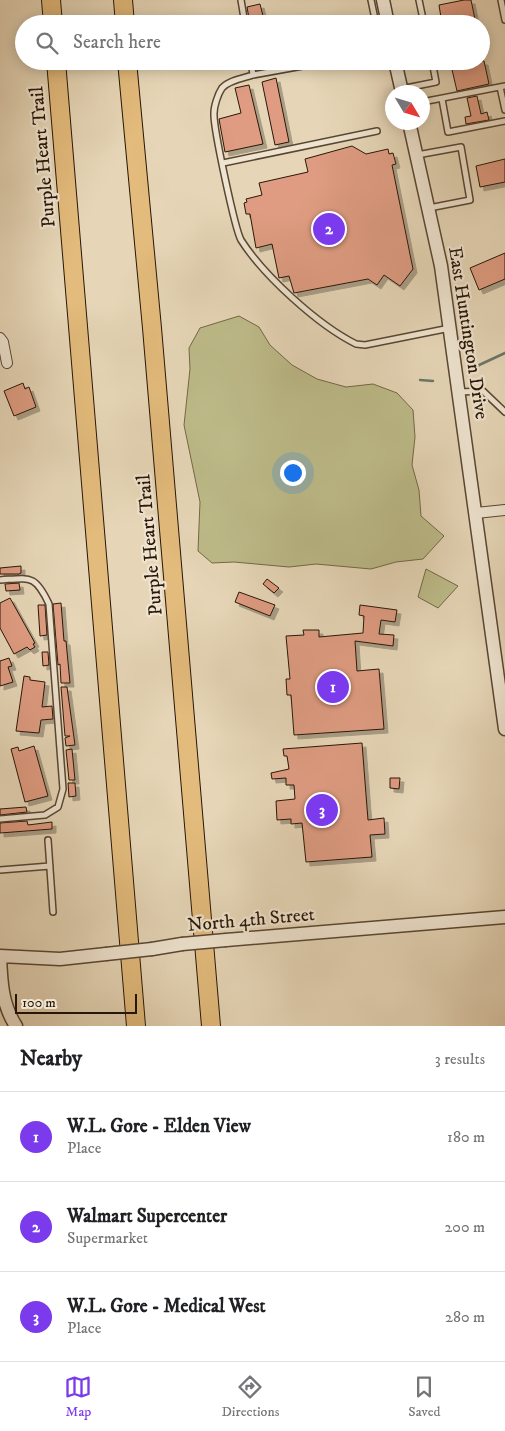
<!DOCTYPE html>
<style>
:root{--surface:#fff;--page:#f6f6f6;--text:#202124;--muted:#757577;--line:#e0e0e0;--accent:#7c3aed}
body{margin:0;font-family:"IM FELL DW Pica",serif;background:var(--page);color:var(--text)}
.compass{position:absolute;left:385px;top:85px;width:45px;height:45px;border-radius:50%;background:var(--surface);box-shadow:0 2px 12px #0003;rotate:128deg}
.scale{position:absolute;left:15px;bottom:12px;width:122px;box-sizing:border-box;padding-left:5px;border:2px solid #281607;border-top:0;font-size:14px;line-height:18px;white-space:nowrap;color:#281607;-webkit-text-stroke:4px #efe4d0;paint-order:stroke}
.you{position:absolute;left:292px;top:472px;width:18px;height:18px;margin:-12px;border:4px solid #fff;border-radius:50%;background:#1a73e8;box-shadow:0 0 0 8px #1a73e833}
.badge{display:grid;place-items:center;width:32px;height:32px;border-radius:50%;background:var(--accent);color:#fff;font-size:16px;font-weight:700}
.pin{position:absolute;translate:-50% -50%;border:2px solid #fff;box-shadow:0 1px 5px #0006}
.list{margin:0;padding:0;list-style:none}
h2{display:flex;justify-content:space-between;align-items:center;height:65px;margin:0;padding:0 20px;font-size:21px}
h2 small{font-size:16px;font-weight:400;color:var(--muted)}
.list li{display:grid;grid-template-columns:32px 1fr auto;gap:15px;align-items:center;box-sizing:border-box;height:90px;padding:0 20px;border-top:1px solid var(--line)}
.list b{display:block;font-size:19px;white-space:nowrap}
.list p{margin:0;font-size:16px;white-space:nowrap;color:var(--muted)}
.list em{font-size:16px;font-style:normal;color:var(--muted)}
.icon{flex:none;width:28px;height:28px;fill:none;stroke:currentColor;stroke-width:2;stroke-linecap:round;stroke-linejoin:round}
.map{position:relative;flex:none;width:505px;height:1026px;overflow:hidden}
.search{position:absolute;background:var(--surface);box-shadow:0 2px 12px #0003;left:15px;right:15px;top:15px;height:55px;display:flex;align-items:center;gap:12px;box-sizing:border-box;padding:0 18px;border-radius:28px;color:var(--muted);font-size:19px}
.sheet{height:335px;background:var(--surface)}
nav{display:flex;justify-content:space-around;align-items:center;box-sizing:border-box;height:70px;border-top:1px solid var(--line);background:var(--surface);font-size:14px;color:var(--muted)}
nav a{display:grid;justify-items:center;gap:2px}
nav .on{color:var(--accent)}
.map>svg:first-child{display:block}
.green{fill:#bdbb89;stroke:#726848}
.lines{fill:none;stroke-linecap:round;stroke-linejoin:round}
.stream{stroke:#6b7869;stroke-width:2.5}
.building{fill:#df9c82;stroke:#281607;filter:url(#shadow)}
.service-casing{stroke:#584633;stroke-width:8}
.minor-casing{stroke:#584633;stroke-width:12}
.tertiary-casing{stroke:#584633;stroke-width:15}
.motorway-casing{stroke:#281607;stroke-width:20}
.service{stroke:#efe4d0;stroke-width:5}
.minor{stroke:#efe4d0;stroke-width:10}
.tertiary{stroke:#efe4d0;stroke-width:12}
.motorway{stroke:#e3bb7c;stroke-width:18}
.tertiary-bridge-casing{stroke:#584633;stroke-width:15;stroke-linecap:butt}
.tertiary-bridge{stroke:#efe4d0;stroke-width:12}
.labels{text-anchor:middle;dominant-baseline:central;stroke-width:4.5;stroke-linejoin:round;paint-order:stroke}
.street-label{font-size:19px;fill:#281607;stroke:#efe4d0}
</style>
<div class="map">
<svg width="505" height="1026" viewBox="0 0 505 1026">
<defs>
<filter id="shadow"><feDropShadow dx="4" dy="4" stdDeviation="0" flood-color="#0004"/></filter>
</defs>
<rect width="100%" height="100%" fill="#e6d6b7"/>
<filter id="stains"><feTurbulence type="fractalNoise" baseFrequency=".004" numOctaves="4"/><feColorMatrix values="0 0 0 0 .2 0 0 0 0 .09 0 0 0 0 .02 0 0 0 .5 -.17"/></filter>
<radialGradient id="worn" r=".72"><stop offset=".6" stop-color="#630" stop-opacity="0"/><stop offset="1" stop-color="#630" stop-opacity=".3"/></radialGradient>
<path class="green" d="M239,316L259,327L270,345L292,365L317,379L346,387L373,384L397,393L413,410L415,437L412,465L419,490L421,516L444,536L423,559L396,562L371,569L316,564L289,567L234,562L212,563L198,551L200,502L184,425L190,369L189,348L200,328Z
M426,569L458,586L438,608L418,597Z"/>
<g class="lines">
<path class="stream" d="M477,366L505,353
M420,380L433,381"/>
</g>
<path class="building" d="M464,0H471L476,24H442L439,5Z
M260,4L265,24H250L247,7Z
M258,61H285V64L259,69Z
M450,61H484L489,84L457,91Z
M276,78L289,142L275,145L262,82Z
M249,85L263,144L225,152L219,119L241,113L235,88Z
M477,96L481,114L487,112L489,120L466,124L465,117L471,116L467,98Z
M352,146L366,154L388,149L389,154L393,153L396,164L392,165L413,269L400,286L384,275L377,285L368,279L294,293L289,276L279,278L272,244L256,248L250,214H246L244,203L247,202L246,199L262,195L259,183L308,172L305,159Z
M505,159V182L480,187L476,166Z
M505,253V279L479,290L470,268Z
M23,383L25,389L29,387L36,407L14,416L4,391Z
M21,566V573L19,574H0V568Z
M267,579L279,588L274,593L263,584Z
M19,583L20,590L6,591L5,584Z
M239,592L275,605L270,616L235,602Z
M10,598L35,643L33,644L35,647L30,650L27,647L14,654L0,628V603Z
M61,603L64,641H66L70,683H61L60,664L58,665L53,604Z
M38,605H45L47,635L40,636Z
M360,605L397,610L395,622L381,620L379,634L394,635L393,646L355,641L357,671L379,669L384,729L294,735L291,695H287L286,679H290L286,636L304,635L303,630H319V637L363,633L364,616L359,615Z
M42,652H48L49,665L43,666Z
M9,658L12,666L8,667L13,682L0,686V661Z
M24,676L30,677V680L45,682L42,707L52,706L53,719L41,720L39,733L16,731Z
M61,687H67L75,745L66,746L65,738L70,736H65Z
M362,743L368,820L384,818L385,834L370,835L372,857L306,862L302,823L291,824V819L277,820L276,801L295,799L294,785H286V778L272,779L271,773L289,769L287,756H284L283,749Z
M34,746L48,796L25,802L11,749L18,747L19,751Z
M72,749L75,780H69L66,750Z
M390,778H400L399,789L390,788Z
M68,783H75L76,796L69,797Z
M26,807L27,812L0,815V809Z
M27,821L28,825L52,822V829L0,833V823Z"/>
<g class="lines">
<defs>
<path id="service" d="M241,0L245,24
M371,0L376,24
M419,0L424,24
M501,0L505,20
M251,61L253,75C244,78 229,80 222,88C218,94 214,106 214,113C213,127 235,229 241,240C264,276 318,325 356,344L365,345L450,328
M253,75L330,61
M500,87L505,110
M401,89L436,82L432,61
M442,99L448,132L505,121
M422,102L505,86
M417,155L461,147L470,200L429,208
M223,163L377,131
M459,392L483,391L505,412
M0,580C30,578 35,574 49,604L63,789L58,807L45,815L0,819
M48,840L53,912
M0,870L50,866"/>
<path id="minor" d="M0,338L3,342L7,363
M476,513L505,510"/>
<path id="tertiary" d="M383,0L388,24
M395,61L402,92
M409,122L441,266L505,729
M226,940L505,917
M152,949L182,944
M0,956L60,959L106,954
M0,956C1,981 2,1005 16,1026"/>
<path id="motorway" d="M51,0L53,24
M123,0L125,24
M56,61L136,1026
M127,61L152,328L211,1026"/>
</defs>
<use href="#service" class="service-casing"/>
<use href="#minor" class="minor-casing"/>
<use href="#tertiary" class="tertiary-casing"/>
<use href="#motorway" class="motorway-casing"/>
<use href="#service" class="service"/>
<use href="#minor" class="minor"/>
<use href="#tertiary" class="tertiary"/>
<use href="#motorway" class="motorway"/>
<defs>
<path id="tertiary-bridge" d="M182,944L226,940
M106,954L152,949"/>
</defs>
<use href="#tertiary-bridge" class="tertiary-bridge-casing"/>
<use href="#tertiary-bridge" class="tertiary-bridge"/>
</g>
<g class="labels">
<g class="street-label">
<text transform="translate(43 157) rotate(-95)">Purple Heart Trail</text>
<text transform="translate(468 333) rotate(81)">East Huntington Drive</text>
<text transform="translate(150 545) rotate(-95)">Purple Heart Trail</text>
<text transform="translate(251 920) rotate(-5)">North 4th Street</text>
</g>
</g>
<rect width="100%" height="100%" filter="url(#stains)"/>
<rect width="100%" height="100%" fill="url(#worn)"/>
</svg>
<svg class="compass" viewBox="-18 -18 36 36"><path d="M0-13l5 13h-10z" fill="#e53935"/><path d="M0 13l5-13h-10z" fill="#757577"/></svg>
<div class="scale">100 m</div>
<div class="you"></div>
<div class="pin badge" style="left:333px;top:687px">1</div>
<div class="pin badge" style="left:329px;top:229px">2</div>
<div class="pin badge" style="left:322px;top:810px">3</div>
<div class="search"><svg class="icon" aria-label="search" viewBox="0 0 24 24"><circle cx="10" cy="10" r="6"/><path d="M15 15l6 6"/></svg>Search here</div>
</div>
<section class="sheet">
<h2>Nearby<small>3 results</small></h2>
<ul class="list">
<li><span class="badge">1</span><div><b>W.L. Gore - Elden View</b><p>Place</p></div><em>180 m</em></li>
<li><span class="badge">2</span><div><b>Walmart Supercenter</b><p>Supermarket</p></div><em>200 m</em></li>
<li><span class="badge">3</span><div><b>W.L. Gore - Medical West</b><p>Place</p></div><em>280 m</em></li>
</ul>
</section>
<nav>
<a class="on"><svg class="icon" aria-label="map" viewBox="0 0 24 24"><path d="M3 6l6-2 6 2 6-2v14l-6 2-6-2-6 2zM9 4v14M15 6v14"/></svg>Map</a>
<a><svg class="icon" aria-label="directions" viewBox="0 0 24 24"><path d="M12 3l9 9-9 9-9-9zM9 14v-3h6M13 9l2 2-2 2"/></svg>Directions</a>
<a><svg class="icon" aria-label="saved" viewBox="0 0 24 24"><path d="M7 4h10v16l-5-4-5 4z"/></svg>Saved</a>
</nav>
